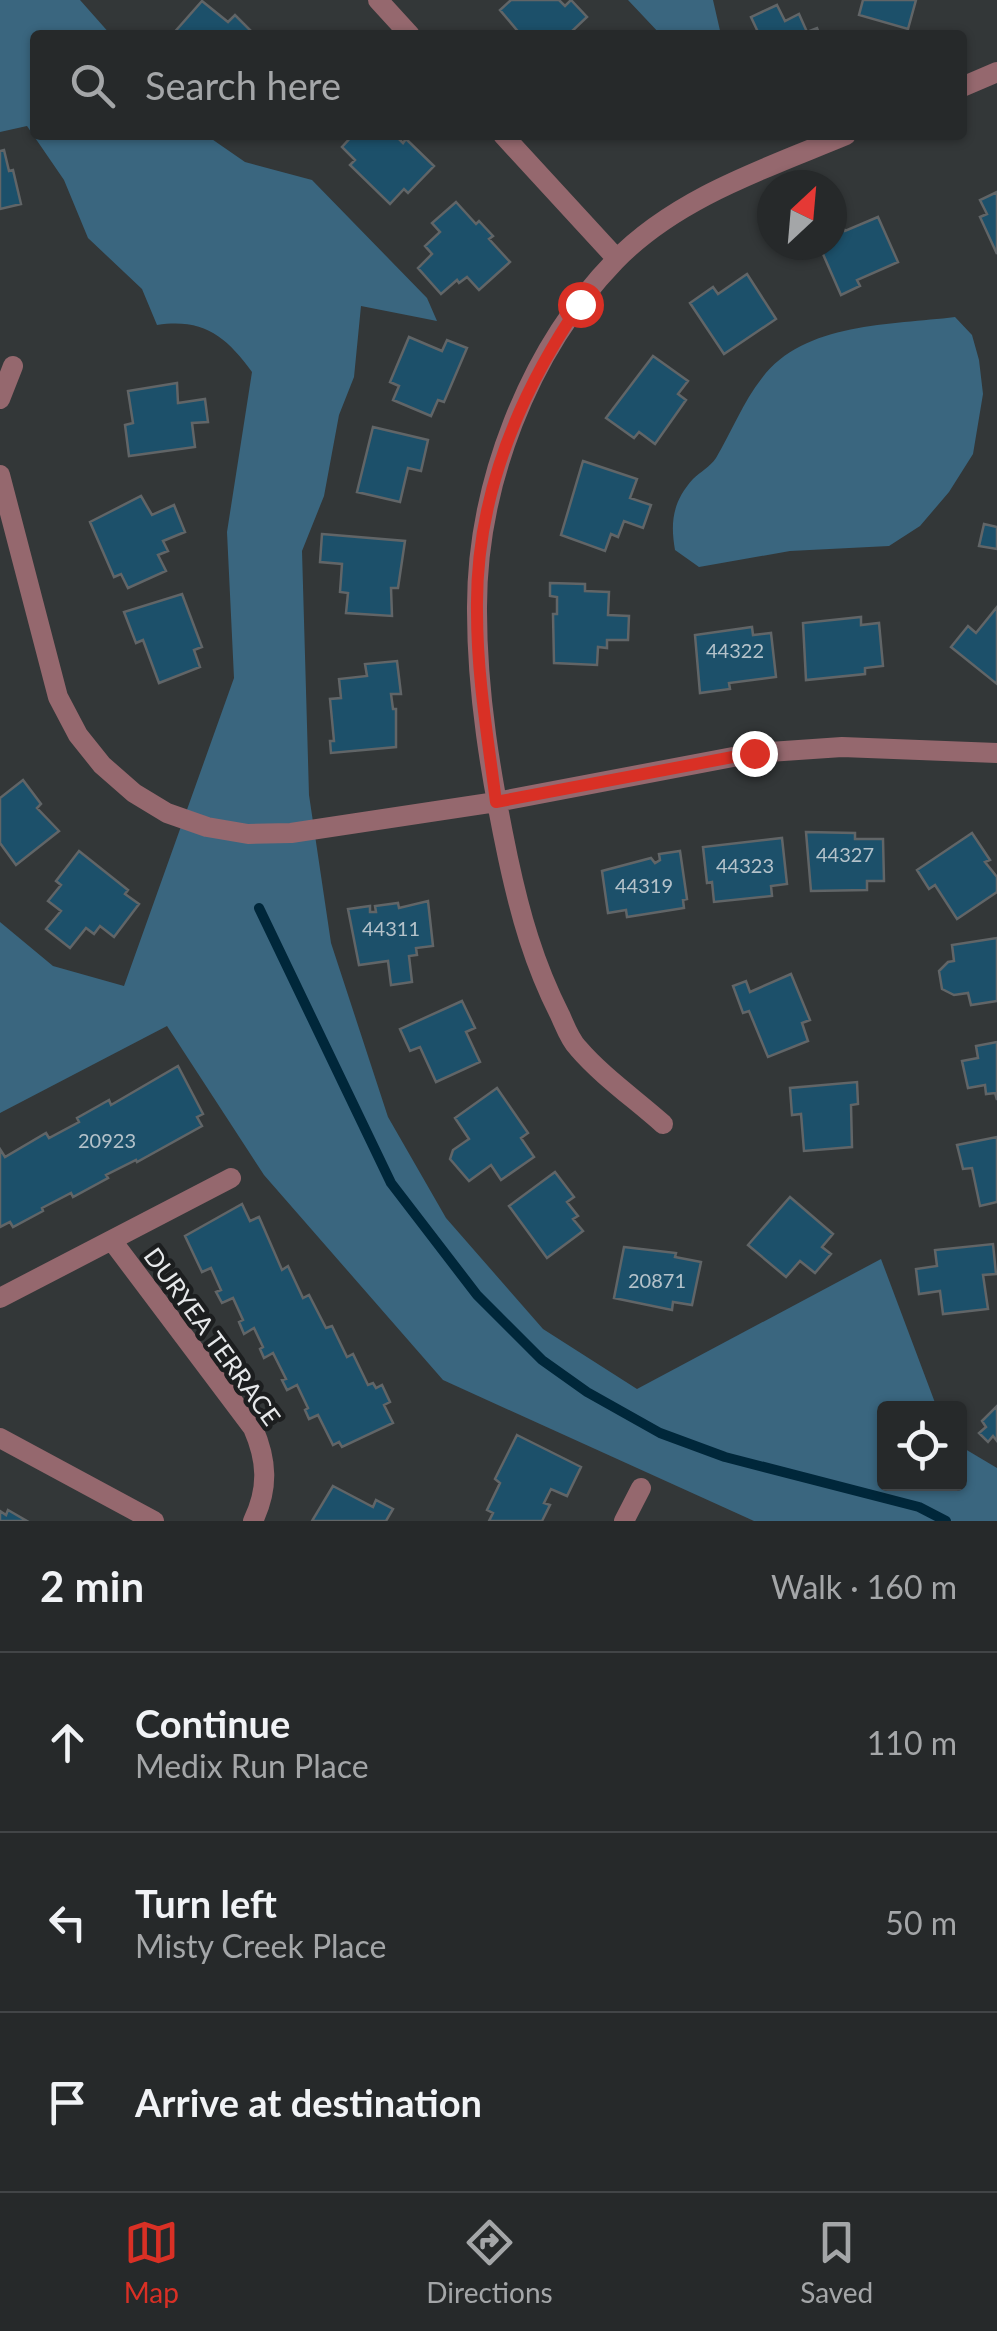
<!DOCTYPE html>
<meta charset="utf-8">
<style>
:root{--surface:#26292a;--page:#2e3132;--text:#f1f3f6;--muted:#a4a6a8;--line:#424547;--accent:#d93025}
body{margin:0;font-family:Lato,sans-serif;background:var(--page);color:var(--text)}
.controls{position:absolute;right:30px;bottom:30px;display:grid;overflow:hidden;border-radius:10px;box-shadow:0 2px 8px #0004}
.controls button{width:90px;height:90px;display:grid;place-items:center;padding:0;border:0;border-bottom:2px solid var(--line);background:var(--surface);color:var(--text);font:50px sans-serif}
.compass{position:absolute;left:757px;top:170px;width:90px;height:90px;border-radius:50%;background:var(--surface);box-shadow:0 2px 8px #0004;rotate:26deg}
.stop{position:absolute;width:30px;height:30px;margin:-22px;border:8px solid #d93025;border-radius:50%;background:#fff}
.stop.end{background:#d93025;border-color:#fff;box-shadow:0 2px 10px #0008}
.list{margin:0;padding:0;list-style:none}
h2{display:flex;justify-content:space-between;align-items:center;height:130px;margin:0;padding:0 40px;font-size:42px}
h2 small{font-size:32px;font-weight:400;color:var(--muted)}
.list li{display:grid;grid-template-columns:65px 1fr auto;gap:30px;align-items:center;box-sizing:border-box;height:180px;padding:0 40px;border-top:2px solid var(--line)}
.list b{display:block;font-size:38px;white-space:nowrap}
.list p{margin:0;font-size:32px;white-space:nowrap;color:var(--muted)}
.list em{font-size:32px;font-style:normal;color:var(--muted)}
.icon{flex:none;width:55px;height:55px;fill:none;stroke:currentColor;stroke-width:2;stroke-linecap:round;stroke-linejoin:round}
.map{position:relative;flex:none;width:997px;height:1521px;overflow:hidden}
.search{position:absolute;background:var(--surface);box-shadow:0 2px 8px #0004;left:30px;right:30px;top:30px;height:110px;display:flex;align-items:center;gap:25px;box-sizing:border-box;padding:0 35px;border-radius:10px;color:var(--muted);font-size:38px}
.sheet{height:670px;background:var(--surface)}
nav{display:flex;justify-content:space-around;align-items:center;box-sizing:border-box;height:140px;border-top:2px solid var(--line);background:var(--surface);font-size:28px;color:var(--muted)}
nav a{display:grid;justify-items:center;gap:5px}
nav .on{color:var(--accent)}
.map>svg:first-child{display:block}
.green{fill:#3a667f}
.lines{fill:none;stroke-linecap:round;stroke-linejoin:round}
.stream{stroke:#00273a;stroke-width:10}
.building{fill:#1c506a;stroke:#616567;stroke-width:2.5}
.minor{stroke:#95686e;stroke-width:20}
.route{stroke:#d93025;stroke-width:12}
.labels{text-anchor:middle;dominant-baseline:central;stroke-width:9;stroke-linejoin:round;paint-order:stroke}
.number-label{font-size:20px;fill:#b4c2ca}
.street-label{font-size:25px;fill:#e6e8ea;stroke:#1c1e1f}
</style>
<div class="map">
<svg width="997" height="1521" viewBox="0 0 997 1521">
<rect width="100%" height="100%" fill="#333738"/>
<path class="green" d="M0,0H80L111,35H35V135H206L245,162L312,180L427,298L437,321L361,306L354,377L339,415L324,496L302,551L309,795L331,943L388,1117L446,1218L543,1329L637,1389L881,1259L937,1408H884V1484H960V1446L997,1468V1521H754L443,1380L264,1175L167,1026L0,1113V922L53,966L124,986L234,678L227,532L252,372C226,336 203,318 157,325L142,289L88,238L64,180L27,126L0,132Z
M628,0H713L721,35H661Z
M955,317L972,335L979,360L983,394L973,454L949,492L920,526L889,546L790,551L699,567L675,550C670,522 673,501 693,479C700,472 710,467 716,458C731,433 743,402 762,378C804,322 892,325 955,317Z"/>
<g class="lines">
<path class="stream" d="M259,908L391,1183L477,1295L542,1360L587,1392L660,1433L725,1457L919,1507L946,1521"/>
</g>
<path class="building" d="M511,0H559L565,6L571,0L587,17L568,35H521L500,10Z
M863,0H916L908,29L859,15Z
M202,1L228,22L235,15L255,35H172Z
M777,5L785,21L799,14L807,32L817,28L820,35H754L758,32L751,17Z
M353,135H395L403,143L406,139L434,166L408,193L404,189L390,204L350,165L355,160L342,147Z
M4,150L9,171L13,170L21,204L0,209V151Z
M997,192V254L980,217L987,214L980,200Z
M456,202L476,224L479,221L493,236L489,239L510,262L479,290L467,277L459,283L457,280L441,294L418,268L432,254L425,246L440,232L432,223Z
M878,217L898,262L857,280L860,286L841,295L819,245H832V227L841,223L845,231Z
M747,274L776,319L724,354L690,303L713,287L718,294Z
M409,337L442,351L447,340L467,348L444,402L438,400L431,416L393,400L399,386L390,382Z
M653,356L688,381L678,394L686,400L655,444L639,432L634,438L606,418Z
M177,383L178,403L205,399L208,422L192,423L195,447L129,456L125,425L133,423L128,391Z
M373,427L428,440L421,471L408,468L400,502L357,492Z
M583,461L637,479L630,498L651,505L643,528L624,521L618,537L611,534L605,551L561,535Z
M141,496L152,515L174,505L185,532L163,541L168,551L158,555L166,571L128,588L121,574L114,577L90,522Z
M984,524L997,527V549L979,546Z
M322,534L405,541L398,588H391L392,616L346,613L348,593L340,592L342,564L320,562Z
M550,583L585,584V591L609,592L608,615L629,616L628,640H607V648L598,647L597,665L554,663L553,614H557V597L550,596Z
M182,594L202,647L194,650L200,667L159,683L143,640L136,643L124,612Z
M997,607V684L951,647L968,626L976,633Z
M861,617V625L879,623L883,666L865,668V674L806,680L803,623Z
M752,627L753,635L771,633L776,677L729,683L730,689L700,693L695,635Z
M397,661L401,694H391L393,709H396V747L331,753L330,741H334L330,699L341,698L339,679L367,676L365,664Z
M23,780L41,804L37,808L59,831L16,865L0,843V798Z
M806,832L855,833V839H883L884,881H867V890L811,891Z
M972,833L990,860L985,862L997,877V892L957,919L935,885L929,889L917,870Z
M782,838L787,884L771,886L772,896L714,902L712,882L707,883L703,847Z
M79,851L128,890L125,894L139,904L114,937L100,926L94,934L86,928L70,948L46,929L61,911L48,901L61,885L56,881Z
M680,851L687,899L683,900L684,908L627,917L626,910L608,913L602,871L651,858L655,863L660,860L659,854Z
M428,901L433,946L416,948L417,955L409,956L412,982L391,985L388,961L359,965L348,909L370,906V912H376L375,906L398,903L399,908Z
M997,938V1001L971,1005L968,993L954,995L942,989L939,971L948,962L954,961L952,945Z
M791,974L810,1020L802,1023L808,1041L768,1057L749,1011L743,1013L733,986L746,981L750,992Z
M462,1001L475,1028L466,1032L480,1062L436,1082L420,1047L410,1051L400,1029Z
M997,1042V1100L995,1093L986,1094L985,1085L968,1088L962,1061L978,1058L976,1046Z
M178,1066L203,1114L197,1117L202,1126L137,1162L136,1160L106,1175L108,1178L73,1197L71,1193L42,1208L43,1211L13,1227L10,1222L0,1227V1149L5,1157L46,1133L49,1138L79,1122L77,1118L109,1100L111,1105Z
M857,1082L858,1104L851,1105L852,1147L804,1151L801,1114L792,1115L790,1088Z
M497,1088L528,1133L521,1138L534,1157L501,1180L491,1165L469,1181L450,1159L453,1150L469,1139L455,1118Z
M997,1137V1202L980,1206L972,1168L963,1169L957,1145Z
M555,1172L574,1197L567,1202L578,1216L573,1219L583,1231L547,1258L509,1206Z
M790,1197L833,1234L822,1247L831,1254L815,1273L800,1261L786,1277L748,1245Z
M242,1204L250,1221L259,1217L282,1270L288,1266L303,1298L309,1295L326,1328L332,1326L347,1357L353,1354L368,1385L373,1383L376,1388L382,1385L390,1402L384,1405L393,1423L342,1447L339,1442L333,1445L318,1415L309,1419L305,1410L308,1408L297,1385L287,1390L282,1380L286,1379L273,1353L264,1358L260,1349L263,1347L254,1328L244,1334L239,1322L243,1320L233,1298L222,1303L216,1292L221,1290L211,1268L202,1272L185,1236Z
M993,1244L996,1274L983,1275L988,1309L943,1314L940,1291L919,1294L916,1269L937,1266L935,1250Z
M624,1247L676,1253L675,1257L701,1262L692,1305L673,1302L672,1310L614,1298Z
M997,1406V1441L993,1436L988,1442L979,1433L986,1427L982,1421Z
M517,1435L581,1467L567,1496L551,1489L544,1503L550,1505L542,1521H489L493,1513L487,1510L500,1483L495,1479Z
M333,1486L373,1507L376,1500L393,1509L386,1521H312Z
M8,1510L27,1521H0V1511L6,1515Z"/>
<g class="lines">
<path class="minor" d="M378,0L410,35
M962,87L997,72
M503,135L617,259
M0,399L13,366
M0,475L58,697L78,735L102,765L134,793L167,813L207,827L248,834L291,833L496,802L754,753L842,747L997,753
M663,1124C635,1099 602,1076 578,1048C570,1040 565,1026 560,1015C534,964 520,914 508,858C491,777 477,694 477,611C476,486 528,351 615,261C677,197 767,168 846,135
M113,1242L253,1428C267,1460 269,1488 253,1521
M0,1298L231,1178
M0,1438L154,1521
M624,1521L641,1488"/>
</g>
<g class="lines">
<path class="route" d="M580,304C518,395 475,500 477,612C477,676 488,739 496,802L754,753"/>
</g>
<g class="labels">
<g class="number-label">
<text x="735" y="650">44322</text>
<text x="845" y="854">44327</text>
<text x="745" y="865">44323</text>
<text x="644" y="885">44319</text>
<text x="391" y="928">44311</text>
<text x="107" y="1140">20923</text>
<text x="657" y="1280">20871</text>
</g>
<g class="street-label">
<text transform="translate(213 1336) rotate(54)">DURYEA TERRACE</text>
</g>
</g>
</svg>
<div class="controls">
<button><svg class="icon" aria-label="locate" viewBox="0 0 24 24"><circle cx="12" cy="12" r="6"/><path d="M12 2v4M12 18v4M2 12h4M18 12h4"/></svg></button>
</div>
<svg class="compass" viewBox="-18 -18 36 36"><path d="M0-13l5 13h-10z" fill="#e53935"/><path d="M0 13l5-13h-10z" fill="#a4a6a8"/></svg>
<div class="stop" style="left:580px;top:304px"></div>
<div class="stop end" style="left:754px;top:753px"></div>
<div class="search"><svg class="icon" aria-label="search" viewBox="0 0 24 24"><circle cx="10" cy="10" r="6"/><path d="M15 15l6 6"/></svg>Search here</div>
</div>
<section class="sheet">
<h2>2 min<small>Walk · 160 m</small></h2>
<ul class="list">
<li><svg class="icon" aria-label="ahead" viewBox="0 0 24 24"><path d="M12 20V5M6 11l6-6 6 6"/></svg><div><b>Continue</b><p>Medix Run Place</p></div><em>110 m</em></li>
<li><svg class="icon" aria-label="left" viewBox="0 0 24 24"><path d="M17 20v-9H6M10 6l-5 5 5 5"/></svg><div><b>Turn left</b><p>Misty Creek Place</p></div><em>50 m</em></li>
<li><svg class="icon" aria-label="arrive" viewBox="0 0 24 24"><path d="M6 21V4h12l-3 4 3 4H6"/></svg><div><b>Arrive at destination</b></div></li>
</ul>
</section>
<nav>
<a class="on"><svg class="icon" aria-label="map" viewBox="0 0 24 24"><path d="M3 6l6-2 6 2 6-2v14l-6 2-6-2-6 2zM9 4v14M15 6v14"/></svg>Map</a>
<a><svg class="icon" aria-label="directions" viewBox="0 0 24 24"><path d="M12 3l9 9-9 9-9-9zM9 14v-3h6M13 9l2 2-2 2"/></svg>Directions</a>
<a><svg class="icon" aria-label="saved" viewBox="0 0 24 24"><path d="M7 4h10v16l-5-4-5 4z"/></svg>Saved</a>
</nav>
